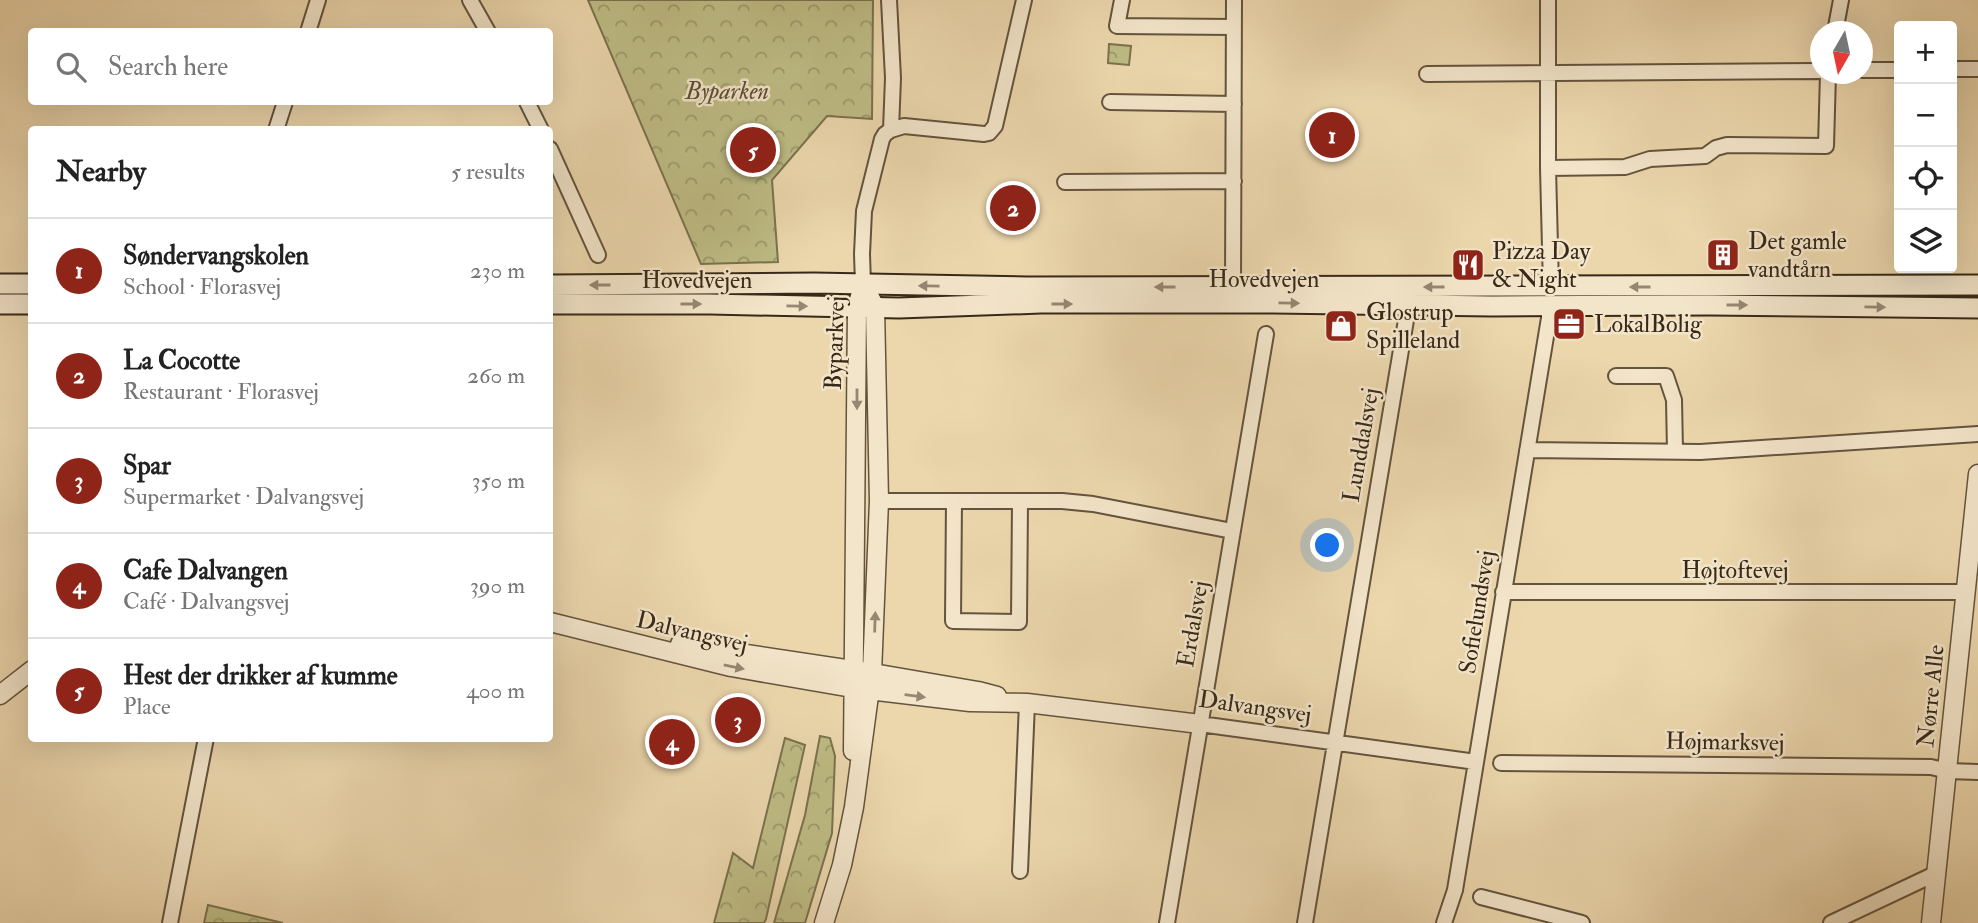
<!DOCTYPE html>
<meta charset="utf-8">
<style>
:root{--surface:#fff;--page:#f2f2f2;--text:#222;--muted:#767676;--line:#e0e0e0;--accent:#8f2418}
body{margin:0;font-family:"IM FELL Double Pica",serif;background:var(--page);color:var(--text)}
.controls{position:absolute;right:21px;top:21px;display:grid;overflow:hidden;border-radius:7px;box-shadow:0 7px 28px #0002}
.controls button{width:63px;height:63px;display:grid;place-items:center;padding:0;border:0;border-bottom:2px solid var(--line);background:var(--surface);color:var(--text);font:35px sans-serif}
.compass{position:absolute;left:1810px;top:21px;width:63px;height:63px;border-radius:50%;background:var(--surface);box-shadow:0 7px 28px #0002;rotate:189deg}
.you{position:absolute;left:1328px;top:546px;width:24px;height:24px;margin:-18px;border:5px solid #fff;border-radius:50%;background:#1a73e8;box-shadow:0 0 0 10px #1a73e833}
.badge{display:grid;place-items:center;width:46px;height:46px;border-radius:50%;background:var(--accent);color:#fff;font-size:23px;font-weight:700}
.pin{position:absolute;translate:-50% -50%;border:4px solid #fff;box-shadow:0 2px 7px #0006}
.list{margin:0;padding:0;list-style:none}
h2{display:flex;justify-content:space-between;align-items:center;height:91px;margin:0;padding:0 28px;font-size:30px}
h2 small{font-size:23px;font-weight:400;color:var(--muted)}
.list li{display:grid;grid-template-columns:46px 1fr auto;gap:21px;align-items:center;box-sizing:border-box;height:105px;padding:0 28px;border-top:2px solid var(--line)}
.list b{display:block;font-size:26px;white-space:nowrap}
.list p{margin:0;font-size:23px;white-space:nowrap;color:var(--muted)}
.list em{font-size:23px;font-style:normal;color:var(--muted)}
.icon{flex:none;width:38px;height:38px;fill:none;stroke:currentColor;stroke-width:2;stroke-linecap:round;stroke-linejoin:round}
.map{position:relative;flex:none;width:1978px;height:923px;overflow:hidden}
.search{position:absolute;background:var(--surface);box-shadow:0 7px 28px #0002;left:28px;top:28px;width:525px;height:77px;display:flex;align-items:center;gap:18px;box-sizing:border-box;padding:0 24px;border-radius:7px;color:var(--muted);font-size:26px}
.panel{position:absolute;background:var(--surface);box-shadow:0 7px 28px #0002;left:28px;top:126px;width:525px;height:616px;border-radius:7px}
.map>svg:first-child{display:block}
.forest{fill:url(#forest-crowns);stroke:#7a724f;stroke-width:2}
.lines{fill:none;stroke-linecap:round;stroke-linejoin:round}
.minor-casing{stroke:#64543e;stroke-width:18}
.tertiary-casing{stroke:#64543e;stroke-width:21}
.secondary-casing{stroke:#372919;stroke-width:23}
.minor{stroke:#f3e5ca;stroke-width:14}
.tertiary{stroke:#f3e5ca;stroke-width:18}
.secondary{stroke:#f3e5ca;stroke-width:19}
.oneway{fill:#958772}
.labels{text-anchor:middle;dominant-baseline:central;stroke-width:5;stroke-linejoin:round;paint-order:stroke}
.park-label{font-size:24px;font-style:italic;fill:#594e34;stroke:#f3e5ca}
.poi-label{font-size:24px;fill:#372919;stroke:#f3e5ca;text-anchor:start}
.street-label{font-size:24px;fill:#372919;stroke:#f3e5ca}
</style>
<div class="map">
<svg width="1978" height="923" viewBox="0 0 1978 923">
<defs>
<pattern id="forest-crowns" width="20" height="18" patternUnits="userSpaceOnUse" patternTransform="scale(1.75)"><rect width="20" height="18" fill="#bebc85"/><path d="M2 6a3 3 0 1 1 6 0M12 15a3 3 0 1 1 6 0" fill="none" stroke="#9b996c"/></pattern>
</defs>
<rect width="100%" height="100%" fill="#ecd7ad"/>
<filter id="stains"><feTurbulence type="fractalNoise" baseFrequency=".00286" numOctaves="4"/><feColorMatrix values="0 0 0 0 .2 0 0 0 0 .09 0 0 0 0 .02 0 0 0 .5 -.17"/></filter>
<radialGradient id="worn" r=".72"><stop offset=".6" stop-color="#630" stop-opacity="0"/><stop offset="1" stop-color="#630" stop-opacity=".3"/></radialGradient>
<path class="forest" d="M588,0H873L872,119L827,116L772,180L778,262L701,264Z
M1109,44L1131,46L1129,65L1108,63Z
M820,736L830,738L835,756L832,833L805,923H774L805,815Z
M785,738L805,745L766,919L764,923H714L733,853L753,868Z
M208,905L283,923H204Z"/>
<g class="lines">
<defs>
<path id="minor" d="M470,0L488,32
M889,0L893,78L891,130
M1122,0L1117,26L1233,27
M1548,0V168L1551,287
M308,32L318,0
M1835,32L1841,0
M1952,69H1978
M1862,70H1899
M1427,74L1820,71
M527,102L541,130
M1110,102L1234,104
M276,130L285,102
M550,149L598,255
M1548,168L1625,167L1650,159L1705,156L1716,148L1727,145L1826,146L1828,74
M1065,182L1234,181
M863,284L862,254L864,211L882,139L885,134L891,130L904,126L984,134L989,133L995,126L1024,0
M1233,287L1234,0
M1616,376H1666L1674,400L1675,451
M1527,450L1700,452L1978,434
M879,501H1062L1093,504L1232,531
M954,501L953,621L1019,622L1020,501
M1503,592H1966
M1200,724L1476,762
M1501,763L1931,767L1948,771L1978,772
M1020,871L1027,703
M1481,897L1582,923
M170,923L206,738
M1167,923L1266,334
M1305,923L1406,320V305
M1444,923L1455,890L1549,318V306
M1831,923L1937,873"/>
<path id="tertiary" d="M550,622L731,667L852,688L970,702L1027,703L1200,724
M680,644L872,673L978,691L997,696
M0,695L32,670
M853,751L857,307L860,296
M824,923L842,865L854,807L872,673L879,501L875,307L863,284
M1931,923L1978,474"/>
<path id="secondary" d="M0,284H32
M550,285L814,283L1027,287L1978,285
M0,304H32
M550,304H710L899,308L1041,303H1273L1492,306L1710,305L1978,308"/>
</defs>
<use href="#minor" class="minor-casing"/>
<use href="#tertiary" class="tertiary-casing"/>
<use href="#secondary" class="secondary-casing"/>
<use href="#minor" class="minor"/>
<use href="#tertiary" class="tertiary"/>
<use href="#secondary" class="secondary"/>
</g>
<defs><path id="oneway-solid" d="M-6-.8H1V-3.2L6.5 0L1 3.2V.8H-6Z" transform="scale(1.75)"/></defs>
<g class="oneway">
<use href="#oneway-solid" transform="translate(600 285) rotate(-180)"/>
<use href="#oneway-solid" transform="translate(929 286) rotate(-179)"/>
<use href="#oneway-solid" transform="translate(1165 287) rotate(-180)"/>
<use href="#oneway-solid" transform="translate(1434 287) rotate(180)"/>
<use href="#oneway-solid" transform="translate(1640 287) rotate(180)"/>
<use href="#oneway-solid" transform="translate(1289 303) rotate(1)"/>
<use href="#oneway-solid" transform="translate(691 304)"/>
<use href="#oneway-solid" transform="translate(1062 304)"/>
<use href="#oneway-solid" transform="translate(1737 305)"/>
<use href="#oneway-solid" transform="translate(797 306) rotate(1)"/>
<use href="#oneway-solid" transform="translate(1875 307) rotate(1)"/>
<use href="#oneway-solid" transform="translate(857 399) rotate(90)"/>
<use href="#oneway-solid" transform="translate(875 622) rotate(-88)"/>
<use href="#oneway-solid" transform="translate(734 667) rotate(12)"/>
<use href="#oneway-solid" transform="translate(915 696) rotate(7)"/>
</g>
<defs>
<symbol id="building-square" viewBox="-11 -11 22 22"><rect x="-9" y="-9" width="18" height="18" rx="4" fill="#8f2418" stroke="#f3e5ca"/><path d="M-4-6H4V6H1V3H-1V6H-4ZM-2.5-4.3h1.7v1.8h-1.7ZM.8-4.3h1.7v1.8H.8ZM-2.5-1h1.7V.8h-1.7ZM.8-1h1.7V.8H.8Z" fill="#fff"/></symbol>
<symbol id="restaurant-square" viewBox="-11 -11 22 22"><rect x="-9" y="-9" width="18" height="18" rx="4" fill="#8f2418" stroke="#f3e5ca"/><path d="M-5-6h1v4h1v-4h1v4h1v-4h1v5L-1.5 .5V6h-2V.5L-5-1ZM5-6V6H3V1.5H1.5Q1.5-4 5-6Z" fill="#fff"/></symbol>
<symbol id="office-square" viewBox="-11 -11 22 22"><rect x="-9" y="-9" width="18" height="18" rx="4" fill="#8f2418" stroke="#f3e5ca"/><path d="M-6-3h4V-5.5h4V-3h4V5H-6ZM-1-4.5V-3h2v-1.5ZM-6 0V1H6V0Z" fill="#fff"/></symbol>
<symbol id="shop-square" viewBox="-11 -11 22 22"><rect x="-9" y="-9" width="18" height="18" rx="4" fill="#8f2418" stroke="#f3e5ca"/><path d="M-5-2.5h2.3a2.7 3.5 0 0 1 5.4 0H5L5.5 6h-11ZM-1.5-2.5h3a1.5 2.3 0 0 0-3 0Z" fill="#fff"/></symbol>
</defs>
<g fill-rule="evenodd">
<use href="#building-square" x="1704" y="236" width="38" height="38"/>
<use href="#restaurant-square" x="1449" y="246" width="38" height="38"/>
<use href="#office-square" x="1550" y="305" width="38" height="38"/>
<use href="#shop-square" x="1322" y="307" width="38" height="38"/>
</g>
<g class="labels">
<g class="park-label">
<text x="727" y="91">Byparken</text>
</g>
<g class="poi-label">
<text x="1748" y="241">Det gamle<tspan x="1748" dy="28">vandtårn</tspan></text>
<text x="1492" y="251">Pizza Day<tspan x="1492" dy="28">&amp; Night</tspan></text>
<text x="1366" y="312">Glostrup<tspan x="1366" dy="28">Spilleland</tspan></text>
<text x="1594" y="324">LokalBolig</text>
</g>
<g class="street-label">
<text x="1264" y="279">Hovedvejen</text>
<text x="697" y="280">Hovedvejen</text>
<text transform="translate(835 343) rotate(-88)">Byparkvej</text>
<text transform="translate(1361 445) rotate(-80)">Lunddalsvej</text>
<text x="1735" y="570">Højtoftevej</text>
<text transform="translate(1477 612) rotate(-81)">Sofielundsvej</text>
<text transform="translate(1193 624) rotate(-80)">Erdalsvej</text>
<text transform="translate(692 632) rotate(13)">Dalvangsvej</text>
<text transform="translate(1931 696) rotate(-84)">Nørre Alle</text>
<text transform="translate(1255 707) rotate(8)">Dalvangsvej</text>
<text transform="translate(1725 742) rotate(1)">Højmarksvej</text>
</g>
</g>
<rect width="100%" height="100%" filter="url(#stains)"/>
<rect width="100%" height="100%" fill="url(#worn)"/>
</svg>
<div class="controls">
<button>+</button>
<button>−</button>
<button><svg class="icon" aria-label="locate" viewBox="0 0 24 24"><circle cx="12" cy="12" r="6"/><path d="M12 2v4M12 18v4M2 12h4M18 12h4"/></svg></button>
<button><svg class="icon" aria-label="layers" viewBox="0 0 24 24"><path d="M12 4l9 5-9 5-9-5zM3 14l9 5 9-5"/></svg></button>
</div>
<svg class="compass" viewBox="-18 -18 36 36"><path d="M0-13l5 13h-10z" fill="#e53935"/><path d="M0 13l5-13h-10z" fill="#767676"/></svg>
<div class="you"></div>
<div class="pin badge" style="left:1332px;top:135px">1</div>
<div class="pin badge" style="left:1013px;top:208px">2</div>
<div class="pin badge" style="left:738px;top:720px">3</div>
<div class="pin badge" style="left:672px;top:742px">4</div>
<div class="pin badge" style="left:753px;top:150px">5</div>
<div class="search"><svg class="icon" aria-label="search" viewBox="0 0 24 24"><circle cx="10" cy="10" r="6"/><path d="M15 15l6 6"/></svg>Search here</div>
<section class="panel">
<h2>Nearby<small>5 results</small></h2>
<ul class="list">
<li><span class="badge">1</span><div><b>Søndervangskolen</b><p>School · Florasvej</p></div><em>230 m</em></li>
<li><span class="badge">2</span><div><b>La Cocotte</b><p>Restaurant · Florasvej</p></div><em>260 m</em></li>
<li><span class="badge">3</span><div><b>Spar</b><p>Supermarket · Dalvangsvej</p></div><em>350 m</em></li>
<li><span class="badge">4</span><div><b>Cafe Dalvangen</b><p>Café · Dalvangsvej</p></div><em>390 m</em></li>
<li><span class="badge">5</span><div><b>Hest der drikker af kumme</b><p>Place</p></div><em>400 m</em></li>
</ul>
</section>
</div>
